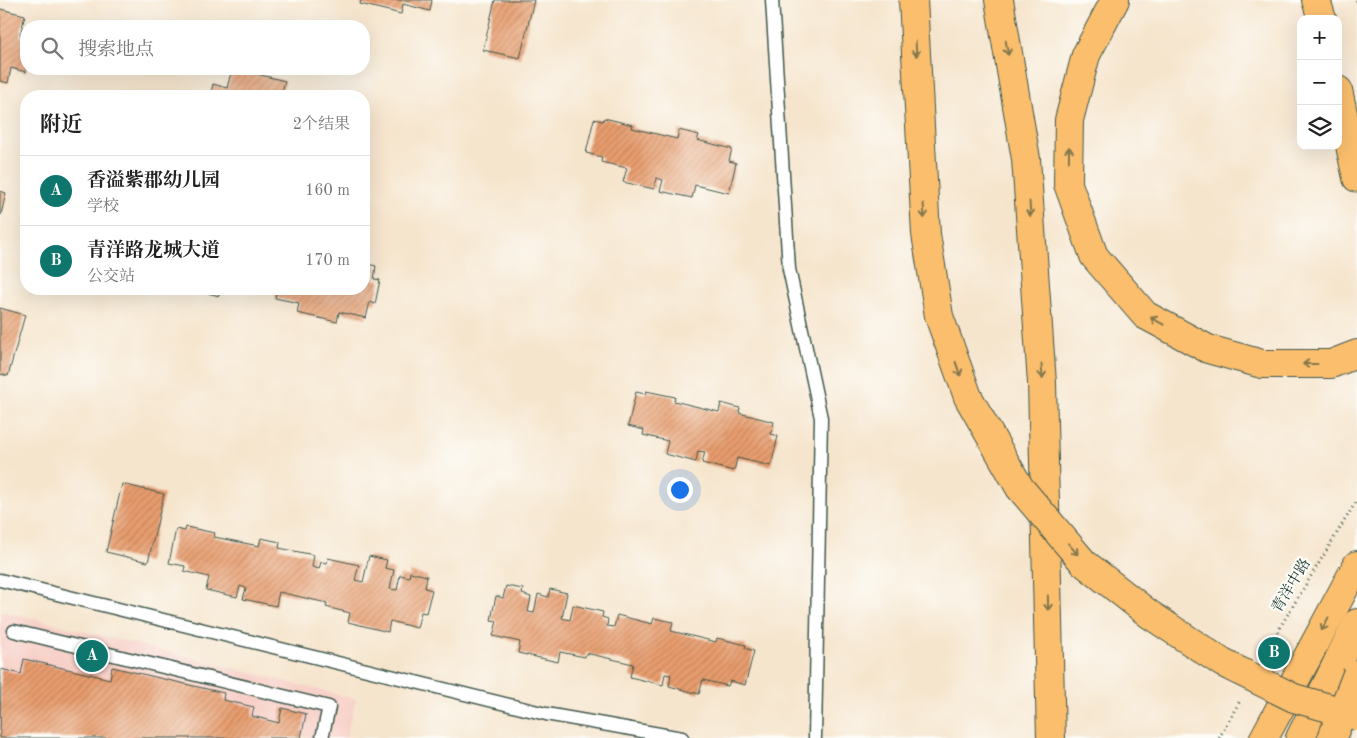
<!DOCTYPE html>
<html lang="zh">
<meta charset="utf-8">
<style>
:root{--surface:#fff;--page:#f6f6f6;--text:#222;--muted:#767676;--line:#e0e0e0;--accent:#0f766e}
body{margin:0;font-family:"Old Standard TT","Noto Serif SC",serif;background:var(--page);color:var(--text)}
.controls{position:absolute;right:15px;top:15px;display:grid;overflow:hidden;border-radius:10px;box-shadow:0 5px 20px #0002}
.controls button{width:45px;height:45px;display:grid;place-items:center;padding:0;border:0;border-bottom:1px solid var(--line);background:var(--surface);color:var(--text);font:25px sans-serif}
.you{position:absolute;left:679px;top:489px;width:18px;height:18px;margin:-12px;border:4px solid #fff;border-radius:50%;background:#1a73e8;box-shadow:0 0 0 8px #1a73e833}
.badge{display:grid;place-items:center;width:32px;height:32px;border-radius:50%;background:var(--accent);color:#fff;font-size:16px;font-weight:700}
.pin{position:absolute;translate:-50% -50%;border:2px solid #fff;box-shadow:0 1px 5px #0006}
.list{margin:0;padding:0;list-style:none}
h2{display:flex;justify-content:space-between;align-items:center;height:65px;margin:0;padding:0 20px;font-size:21px}
h2 small{font-size:16px;font-weight:400;color:var(--muted)}
.list li{display:grid;grid-template-columns:32px 1fr auto;gap:15px;align-items:center;box-sizing:border-box;height:70px;padding:0 20px;border-top:1px solid var(--line)}
.list b{display:block;font-size:19px;white-space:nowrap}
.list p{margin:0;font-size:16px;white-space:nowrap;color:var(--muted)}
.list em{font-size:16px;font-style:normal;color:var(--muted)}
.icon{flex:none;width:28px;height:28px;fill:none;stroke:currentColor;stroke-width:2;stroke-linecap:round;stroke-linejoin:round}
.map{position:relative;flex:none;width:1357px;height:738px;overflow:hidden}
.search{position:absolute;background:var(--surface);box-shadow:0 5px 20px #0002;left:20px;top:20px;width:350px;height:55px;display:flex;align-items:center;gap:12px;box-sizing:border-box;padding:0 18px;border-radius:20px;color:var(--muted);font-size:19px}
.panel{position:absolute;background:var(--surface);box-shadow:0 5px 20px #0002;left:20px;top:90px;width:350px;height:205px;border-radius:20px}
.map>svg:first-child{display:block}
.built{fill:#f7d1c9}
.building{fill:url(#building-hatch)}
.lines{fill:none;stroke-linecap:round;stroke-linejoin:round}
.lane-casing{stroke:#3f564b;stroke-width:15}
.primary-casing{stroke:#3f564b;stroke-width:30}
.highway-casing{stroke:#3f564b;stroke-width:30}
.path{stroke:#3f564b;stroke-width:3;stroke-dasharray:1 4;stroke-linecap:butt}
.lane{stroke:#fff;stroke-width:12}
.primary{stroke:#fabe6d;stroke-width:28}
.highway{stroke:#fabe6d;stroke-width:28}
.highway-bridge-casing{stroke:#3f564b;stroke-width:30;stroke-linecap:butt}
.highway-bridge{stroke:#fabe6d;stroke-width:28}
.oneway{stroke:#82774e}
.labels{text-anchor:middle;dominant-baseline:central;stroke-width:4.5;stroke-linejoin:round;paint-order:stroke}
.street-label{font-size:15px;fill:#1f3d34;stroke:#fdfcf7}
</style>
<div class="map">
<svg width="1357" height="738" viewBox="0 0 1357 738">
<defs>
<pattern id="building-hatch" width="6" height="6" patternUnits="userSpaceOnUse" patternTransform="scale(1.25)"><rect width="6" height="6" fill="#e99d6e"/><path d="M-1 1l2-2M0 6l6-6M5 7l2-2" fill="none" stroke="#bc815b"/></pattern>
</defs>
<rect width="100%" height="100%" fill="#fdfcf7"/>
<filter id="ink" filterUnits="userSpaceOnUse"><feTurbulence type="fractalNoise" baseFrequency=".02" numOctaves="2"/><feDisplacementMap in="SourceGraphic" scale="10" xChannelSelector="R" yChannelSelector="G"/><feConvolveMatrix kernelMatrix="1 2 1 2 8 2 1 2 1" color-interpolation-filters="sRGB"/></filter>
<filter id="wash" filterUnits="userSpaceOnUse"><feTurbulence type="fractalNoise" baseFrequency=".0096" numOctaves="4" result="noise"/><feDisplacementMap in="SourceGraphic" scale="20" xChannelSelector="R" yChannelSelector="G"/><feGaussianBlur stdDeviation="1.12" result="paint"/><feColorMatrix in="noise" values="0 0 0 0 0 0 0 0 0 0 0 0 0 0 0 0 0 1.4 0 .05"/><feComposite in="paint" operator="in"/></filter>
<g filter="url(#wash)">
<rect width="100%" height="100%" fill="#f6e5cd"/>
<path class="built" d="M3,611L356,699L346,738H0V614Z"/>
<g id="blocks">
<path class="building" d="M361,0H432L430,11L403,4L401,14L360,4Z
M495,0H534L520,58L483,50Z
M0,9L25,15L20,36L26,37V72L11,68L8,83L0,81Z
M232,69H237L285,81L281,96H210L213,84L227,88Z
M604,118L633,125L632,128L677,139L679,130L699,135L697,140L732,149L729,161L736,163L729,193L695,185L692,198L660,191L663,180L656,178L654,189L623,182L627,168L601,162L602,157L586,153L594,119L603,121Z
M0,191L6,193L1,215H0Z
M364,263L376,266L374,279L380,280L375,304L370,302L366,318L339,312L337,322L297,313L299,303L275,298L276,293L259,290L364,289Z
M192,289H220L219,296Z
M0,308L25,315L8,376L0,374Z
M646,391L675,397L674,401L719,412L721,403L740,408L739,413L774,422L771,434L778,436L771,466L737,458L734,471L702,463L705,452L698,451L696,462L665,454L668,441L643,435L644,430L628,426L636,392L645,394Z
M122,484L164,494L148,562L106,552Z
M186,527L215,533L214,537L259,546L261,538L280,542L279,548L314,555L312,567L319,569L321,562L327,563L328,558L359,565L355,580L363,582L369,556L387,560L385,568L394,570L390,589L397,590L400,575L409,577L410,572L427,576L425,588L432,590L426,613L421,612L417,628L390,621L388,632L348,622L350,613L326,607L327,603L279,592L276,606L243,599L246,588L240,586L237,597L206,590L209,577L184,571L185,566L169,563L176,529L185,531Z
M506,586L523,589L522,594L531,597L528,612L534,613L538,594L548,597L550,589L567,593L562,618L570,620L573,605L603,612L602,617L608,619L607,626L614,627L617,615L652,624L654,618L673,622L671,631L716,642L717,638L746,645L745,648L754,651L745,685L730,681L728,686L703,680L699,694L669,686L671,675L665,674L663,685L630,677L633,664L586,653L585,657L560,652L558,662L518,653L520,642L493,636L497,621L491,620L496,596L503,598Z
M24,659L110,679L112,667L224,693L223,700L254,707L252,716L279,723L282,708L306,714L301,738H0L1,669L21,674Z"/>
</g>
</g>
<g filter="url(#ink)">
<use href="#blocks" fill-opacity="0" stroke="#3f564b" stroke-width="1"/>
<g class="lines">
<defs>
<path id="lane" d="M772,0L789,269L821,418L815,738
M0,580L546,714L682,738
M14,631L329,707L322,738"/>
<path id="primary" d="M1264,738L1357,565"/>
<path id="highway" d="M999,0L1026,159L1042,383L1051,738
M1115,0L1086,55L1069,120L1068,184L1094,256L1145,315L1208,349L1262,364H1331L1357,354
M1316,0L1322,19
M1338,90L1357,178
M1300,738L1357,623"/>
</defs>
<use href="#lane" class="lane-casing"/>
<use href="#primary" class="primary-casing"/>
<use href="#highway" class="highway-casing"/>
<path class="path" d="M1356,0L1357,1
M1265,654L1282,624L1357,500
M1219,738L1241,699"/>
<use href="#lane" class="lane"/>
<use href="#primary" class="primary"/>
<use href="#highway" class="highway"/>
<defs>
<path id="highway-bridge" d="M913,0L926,234L939,316L968,397L1020,488L1084,563L1149,614L1223,663L1294,698L1357,716
M1332,738L1357,674"/>
</defs>
<use href="#highway-bridge" class="highway-bridge-casing"/>
<use href="#highway-bridge" class="highway-bridge"/>
</g>
<defs><path id="oneway-shaft" d="M-6 0H5M1.5-3L5.5 0L1.5 3" fill="none" stroke-width="1.6" stroke-linecap="round" stroke-linejoin="round" transform="scale(1.25)"/></defs>
<g class="oneway">
<use href="#oneway-shaft" transform="translate(1007 48) rotate(80)"/>
<use href="#oneway-shaft" transform="translate(916 49) rotate(87)"/>
<use href="#oneway-shaft" transform="translate(1069 154) rotate(-89)"/>
<use href="#oneway-shaft" transform="translate(1030 209) rotate(86)"/>
<use href="#oneway-shaft" transform="translate(924 211) rotate(87)"/>
<use href="#oneway-shaft" transform="translate(1157 321) rotate(-151)"/>
<use href="#oneway-shaft" transform="translate(1310 364) rotate(-180)"/>
<use href="#oneway-shaft" transform="translate(958 369) rotate(71)"/>
<use href="#oneway-shaft" transform="translate(1042 371) rotate(86)"/>
<use href="#oneway-shaft" transform="translate(1073 549) rotate(49)"/>
<use href="#oneway-shaft" transform="translate(1048 603) rotate(89)"/>
<use href="#oneway-shaft" transform="translate(1325 624) rotate(118)"/>
</g>
</g>
<g class="labels">
<g class="street-label">
<text transform="translate(1292 586) rotate(-59)">青洋中路</text>
</g>
</g>
</svg>
<div class="controls">
<button>+</button>
<button>−</button>
<button><svg class="icon" aria-label="layers" viewBox="0 0 24 24"><path d="M12 4l9 5-9 5-9-5zM3 14l9 5 9-5"/></svg></button>
</div>
<div class="you"></div>
<div class="pin badge" style="left:92px;top:656px">A</div>
<div class="pin badge" style="left:1274px;top:653px">B</div>
<div class="search"><svg class="icon" aria-label="search" viewBox="0 0 24 24"><circle cx="10" cy="10" r="6"/><path d="M15 15l6 6"/></svg>搜索地点</div>
<section class="panel">
<h2>附近<small>2个结果</small></h2>
<ul class="list">
<li><span class="badge">A</span><div><b>香溢紫郡幼儿园</b><p>学校</p></div><em>160 m</em></li>
<li><span class="badge">B</span><div><b>青洋路龙城大道</b><p>公交站</p></div><em>170 m</em></li>
</ul>
</section>
</div>
